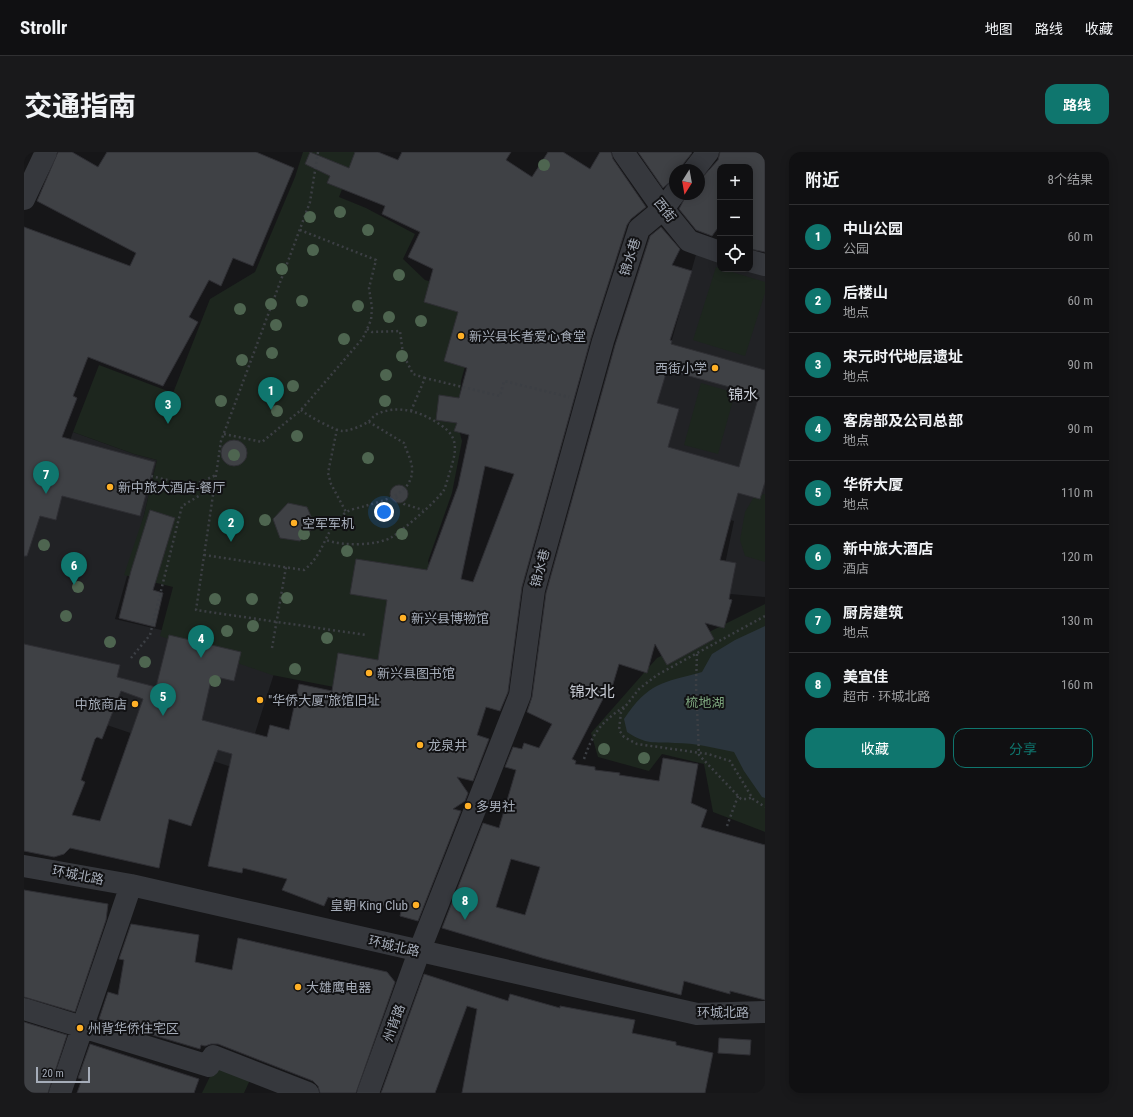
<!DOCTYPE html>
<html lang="zh">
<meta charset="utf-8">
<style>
:root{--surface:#101012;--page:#19191b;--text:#f1f3f6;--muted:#9c9d9f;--line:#303032;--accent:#0f766e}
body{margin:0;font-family:"Roboto Condensed","Noto Sans SC",sans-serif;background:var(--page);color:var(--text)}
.controls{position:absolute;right:12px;top:12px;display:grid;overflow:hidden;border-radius:8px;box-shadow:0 2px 10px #0003}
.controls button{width:36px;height:36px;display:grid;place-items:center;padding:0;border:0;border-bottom:1px solid var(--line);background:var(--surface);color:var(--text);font:20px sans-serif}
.compass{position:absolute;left:645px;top:12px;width:36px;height:36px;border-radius:50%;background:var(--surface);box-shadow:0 2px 10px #0003;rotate:191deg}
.scale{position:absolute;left:12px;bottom:10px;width:54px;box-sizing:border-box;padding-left:4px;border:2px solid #a6adb9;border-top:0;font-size:11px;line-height:14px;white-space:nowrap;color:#a6adb9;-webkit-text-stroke:3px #111113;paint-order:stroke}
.you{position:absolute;left:360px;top:360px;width:14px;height:14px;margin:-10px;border:3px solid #fff;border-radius:50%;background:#1a73e8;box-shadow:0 0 0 6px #1a73e833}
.badge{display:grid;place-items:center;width:26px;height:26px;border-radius:50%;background:var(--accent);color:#fff;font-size:13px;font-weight:700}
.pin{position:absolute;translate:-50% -33px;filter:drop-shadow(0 1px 2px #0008)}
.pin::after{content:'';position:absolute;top:21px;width:14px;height:12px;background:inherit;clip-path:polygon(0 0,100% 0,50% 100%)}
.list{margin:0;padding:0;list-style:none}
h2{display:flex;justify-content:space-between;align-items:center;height:52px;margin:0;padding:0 16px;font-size:17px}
h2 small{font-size:13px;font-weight:400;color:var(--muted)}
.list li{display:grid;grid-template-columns:26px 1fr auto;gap:12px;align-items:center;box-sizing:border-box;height:64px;padding:0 16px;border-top:1px solid var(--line)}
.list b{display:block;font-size:15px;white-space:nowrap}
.list p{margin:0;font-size:13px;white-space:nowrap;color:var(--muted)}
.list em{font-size:13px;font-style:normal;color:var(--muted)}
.actions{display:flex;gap:8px;padding:12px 16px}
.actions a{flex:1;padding:9px 0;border:1px solid var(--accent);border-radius:12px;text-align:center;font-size:14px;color:var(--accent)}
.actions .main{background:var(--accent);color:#fff}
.icon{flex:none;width:22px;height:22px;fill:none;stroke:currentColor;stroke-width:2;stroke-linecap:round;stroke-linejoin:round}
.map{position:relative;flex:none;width:741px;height:941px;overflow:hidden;border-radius:12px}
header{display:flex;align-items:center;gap:24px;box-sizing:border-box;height:56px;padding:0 20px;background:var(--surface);border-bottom:1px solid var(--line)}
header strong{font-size:19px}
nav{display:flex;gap:22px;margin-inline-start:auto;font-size:14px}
.intro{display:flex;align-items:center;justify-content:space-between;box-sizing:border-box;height:96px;padding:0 24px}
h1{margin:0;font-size:28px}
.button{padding:10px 18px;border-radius:12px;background:var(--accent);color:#fff;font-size:14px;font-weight:700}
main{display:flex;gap:24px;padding:0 24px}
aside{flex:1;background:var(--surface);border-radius:12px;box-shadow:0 2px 10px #0003}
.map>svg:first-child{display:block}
.built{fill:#212225}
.green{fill:#1d261e}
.water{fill:#2b353d}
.building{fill:#3f4145;stroke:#2f2f34;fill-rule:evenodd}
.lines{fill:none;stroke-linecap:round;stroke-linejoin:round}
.path{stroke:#3c3f44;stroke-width:2.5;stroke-dasharray:2 3;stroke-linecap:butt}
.minor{stroke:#36383d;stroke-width:22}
.tree{fill:#4e6550}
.poi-dot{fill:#ffb026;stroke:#111113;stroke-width:1.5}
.labels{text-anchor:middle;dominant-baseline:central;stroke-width:4;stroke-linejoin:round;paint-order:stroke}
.street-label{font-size:13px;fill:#a6adb9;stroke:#111113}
.poi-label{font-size:13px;fill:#a6adb9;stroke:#111113;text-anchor:start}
.park-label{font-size:13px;fill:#7ca57d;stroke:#111113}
.quarter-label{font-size:15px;fill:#c8ccd5;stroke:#111113}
</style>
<header>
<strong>Strollr</strong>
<nav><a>地图</a><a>路线</a><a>收藏</a></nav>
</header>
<div class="intro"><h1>交通指南</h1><a class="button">路线</a></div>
<main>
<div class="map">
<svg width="741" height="941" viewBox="0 0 741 941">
<rect width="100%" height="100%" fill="#161618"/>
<path class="built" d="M675,92L696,100V117H726L741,113V445L695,441L710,369L608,343L612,315Z
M49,280L110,302L133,308L120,363L91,467L255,506L219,619L0,545V335L37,315Z"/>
<path class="green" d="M279,0H333L315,45L342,56L391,82L379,107L401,128L460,145L437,229L434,274L438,289L428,341L404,409L409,426L377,548L248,523L136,484L149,435L100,423L120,363L133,308L110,302L49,280L75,213L149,241L186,147L231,120L271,25Z
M692,115L741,130V141L721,204L669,188Z
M677,231L711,241L694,302L660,293Z
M741,342V410L721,404L716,388L721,360L730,345Z
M741,452V680L689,660L680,612L638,602L625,619L574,605L567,581L633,506Z
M192,912L226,928L220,941H178Z"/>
<path class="water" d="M741,474V646L738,645L720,619L710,600C691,596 671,591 651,591C629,590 623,593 603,580L600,567C625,530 638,531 678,520L688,502L711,488Z"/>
<path class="building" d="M34,0H48L74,15L83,0H232L270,16L229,114L209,106L197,134L185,128L165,165L174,170L139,234L64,205L62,210L49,244L53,246L38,285L131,310L116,364L38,344L32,368L16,364L3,404H0V75L106,114L112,101L13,49Z
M286,0L325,16L331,0H354L374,8L378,0H487L482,8L508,25L524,0H539L566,17L576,0H587L589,7L622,55L607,67L603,73L567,186L498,435L484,540L476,559L462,555L453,583L465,587L449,629L433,625L444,641L441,649L429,657L437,659L394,769L376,764L377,760L352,751L349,759L304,745L300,754L258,738L263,727L219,716L218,721L184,714L208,602L194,598L167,674L145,667L135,716L46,696L40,702L30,705L0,699V492L96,513L93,525L132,535L145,483L217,500L210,529L188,524L178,568L243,585L246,573L265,578L275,532L308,539L314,501L354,508L363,448L326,442L332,407L403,418L434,334L445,283L430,279L433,271L412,268L415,243L435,246L443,216L420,209L434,160L400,150L409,117L384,105L396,80L358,62L361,54L303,31L306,24L281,12ZM461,314L490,322L449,430L437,427ZM97,539L119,547L76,669L48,663L61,630L57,628L71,587L73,585L78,587Z
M614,0H667L668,1L660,11L658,18H651V29L646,30L639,36Z
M696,0H741V100L726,97V15H696V73L688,84L672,78L655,57L663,42H675V29L694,8Z
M637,75L656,97L648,113L668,119L646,188L648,189L647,192L741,218V330L736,347L714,341L706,370L696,408L712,411L705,447L708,448L700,476L681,471L690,487L643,513L631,492L623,521L595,512L586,542L582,541L548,607L552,609L551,612L571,615V618L596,621L595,623L635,629L639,606L674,612L667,651L683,658L677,675L741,693V848L706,839V842L660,829L657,843L518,806L418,776L459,671L475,676L492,618L481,615L489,595L498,597L500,591L515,596L528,572L503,560L508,545L522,441L591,193L626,84ZM643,218L735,243L715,315L644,295L655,257L633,251ZM487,707L516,715L501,763L472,755Z
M197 301a13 13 0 1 1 26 0a13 13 0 1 1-26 0Z
M366 342a9 9 0 1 1 18 0a9 9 0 1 1-18 0Z
M264,351L283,355L291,374L276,389L256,386L249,367Z
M126,358L151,366L129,438L139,441L131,475L95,466L107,419Z
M0,738L84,752L82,768L51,860L0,845Z
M107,772L175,783L171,810L208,818L214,786L363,820L371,830L332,941H296L294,934L289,929L194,892H187L181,894L177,893L176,897L75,867L84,840L94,843L100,808L95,807Z
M400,822L484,849L486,842L536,856V854L611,868L608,881L652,890V893L689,901L681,941H438L453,857L443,854L411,941H357Z
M0,870L43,883L24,941H0Z
M695,886L727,888L726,903L694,901Z
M66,892L175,927L170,941H53L58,927L54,926Z"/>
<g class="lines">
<path class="path" d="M294,0L286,50L197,289L172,458L342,483
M343,177L348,180L376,179L379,202L389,222L401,226
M277,258C284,264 310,278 318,279C326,279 337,274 344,270C347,268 349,264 353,262C377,251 404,262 423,278C437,291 429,308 425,323C423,328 422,334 420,338C413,349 379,378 368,385C353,394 318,394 302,388
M387,259L401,226L476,244L480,229L545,245
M313,277L304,321L307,332L322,360
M200,282L238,290L277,258L339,186L347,168L348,156L345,136L352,108L276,78
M127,324L168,334L192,323
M372,345L380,352L399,358
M180,403L280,418C302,401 300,377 321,361C326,357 335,356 341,354C361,348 390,342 388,315C387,307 382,298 380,291L345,270
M741,464L633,523L615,537L597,560L595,578L600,585L613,592L684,602L706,609L729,647L741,655
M248,496L262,415
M673,502L672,532L675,603L717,647H724L728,645
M107,506L126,483L158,354L190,335
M560,607C569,581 577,570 600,555
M703,674L714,644"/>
<path class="minor" d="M599,0L639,57L665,89L696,100
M670,18L684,0
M0,47L22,0
M726,109L741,113
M0,714L107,733L673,862L741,860
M0,857L185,914L189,904L284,941
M36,941L107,733
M344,941L395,800L496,543L510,438L579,189L615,77L639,57L651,41"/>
</g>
<g class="tree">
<circle cx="520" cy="13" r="6"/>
<circle cx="316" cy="60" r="6"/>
<circle cx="286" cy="65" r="6"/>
<circle cx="344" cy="78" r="6"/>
<circle cx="289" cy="98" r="6"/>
<circle cx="258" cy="117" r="6"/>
<circle cx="375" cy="123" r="6"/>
<circle cx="278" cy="149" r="6"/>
<circle cx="247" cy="152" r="6"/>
<circle cx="334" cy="154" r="6"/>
<circle cx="216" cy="157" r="6"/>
<circle cx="365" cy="165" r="6"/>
<circle cx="397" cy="169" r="6"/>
<circle cx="252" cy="173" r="6"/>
<circle cx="320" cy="187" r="6"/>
<circle cx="248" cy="201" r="6"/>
<circle cx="378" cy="204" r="6"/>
<circle cx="218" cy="208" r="6"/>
<circle cx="362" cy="223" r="6"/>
<circle cx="269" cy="234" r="6"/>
<circle cx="197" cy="249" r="6"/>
<circle cx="361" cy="249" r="6"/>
<circle cx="253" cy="259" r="6"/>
<circle cx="273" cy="284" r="6"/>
<circle cx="210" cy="303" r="6"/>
<circle cx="344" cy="306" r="6"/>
<circle cx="241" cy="368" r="6"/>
<circle cx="280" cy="382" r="6"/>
<circle cx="378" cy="382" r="6"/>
<circle cx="20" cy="393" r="6"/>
<circle cx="323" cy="399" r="6"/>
<circle cx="54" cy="435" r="6"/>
<circle cx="263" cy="446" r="6"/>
<circle cx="191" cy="447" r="6"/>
<circle cx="228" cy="447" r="6"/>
<circle cx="42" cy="464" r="6"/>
<circle cx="229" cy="474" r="6"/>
<circle cx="203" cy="479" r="6"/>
<circle cx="303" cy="486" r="6"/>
<circle cx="86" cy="490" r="6"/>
<circle cx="121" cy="510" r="6"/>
<circle cx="271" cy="517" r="6"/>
<circle cx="191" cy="529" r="6"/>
<circle cx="580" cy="597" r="6"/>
<circle cx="620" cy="606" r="6"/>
</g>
<g class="poi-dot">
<circle cx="437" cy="184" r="4"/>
<circle cx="691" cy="216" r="4"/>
<circle cx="86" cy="335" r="4"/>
<circle cx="270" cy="371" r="4"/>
<circle cx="379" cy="466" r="4"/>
<circle cx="345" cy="521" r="4"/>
<circle cx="236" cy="548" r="4"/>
<circle cx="111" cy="552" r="4"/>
<circle cx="396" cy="593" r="4"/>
<circle cx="444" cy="654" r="4"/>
<circle cx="392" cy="753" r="4"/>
<circle cx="274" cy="835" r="4"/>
<circle cx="56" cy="876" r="4"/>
</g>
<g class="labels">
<g class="street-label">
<text transform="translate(641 58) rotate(52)">西街</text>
<text transform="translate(606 105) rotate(-72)">锦水巷</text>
<text transform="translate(516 416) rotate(-75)">锦水巷</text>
<text transform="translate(54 723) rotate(11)">环城北路</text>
<text transform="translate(370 794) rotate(13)">环城北路</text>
<text x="699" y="860">环城北路</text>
<text transform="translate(370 871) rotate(-70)">州背路</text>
</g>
<g class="poi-label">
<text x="445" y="184">新兴县长者爱心食堂</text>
<text x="683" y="216" text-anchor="end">西街小学</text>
<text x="94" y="335">新中旅大酒店-餐厅</text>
<text x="278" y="371">空军军机</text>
<text x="387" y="466">新兴县博物馆</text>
<text x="353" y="521">新兴县图书馆</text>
<text x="244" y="548">"华侨大厦"旅馆旧址</text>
<text x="103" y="552" text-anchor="end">中旅商店</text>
<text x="404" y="593">龙泉井</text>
<text x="452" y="654">多男社</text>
<text x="384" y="753" text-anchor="end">皇朝 King Club</text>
<text x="282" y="835">大雄鹰电器</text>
<text x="64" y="876">州背华侨住宅区</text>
</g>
<g class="park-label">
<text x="681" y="550">梳地湖</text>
</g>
<g class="quarter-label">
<text x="719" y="243">锦水</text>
<text x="568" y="540">锦水北</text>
</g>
</g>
</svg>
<div class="controls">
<button>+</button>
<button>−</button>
<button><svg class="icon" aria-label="locate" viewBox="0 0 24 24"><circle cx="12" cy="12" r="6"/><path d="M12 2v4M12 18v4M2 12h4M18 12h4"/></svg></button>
</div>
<svg class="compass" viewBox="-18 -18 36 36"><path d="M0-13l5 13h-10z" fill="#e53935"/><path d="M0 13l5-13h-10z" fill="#9c9d9f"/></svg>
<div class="scale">20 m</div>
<div class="you"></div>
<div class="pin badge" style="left:247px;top:258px">1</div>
<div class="pin badge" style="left:207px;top:390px">2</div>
<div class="pin badge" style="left:144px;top:272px">3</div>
<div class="pin badge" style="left:177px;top:506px">4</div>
<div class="pin badge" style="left:139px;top:564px">5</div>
<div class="pin badge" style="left:50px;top:433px">6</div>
<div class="pin badge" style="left:22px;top:342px">7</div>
<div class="pin badge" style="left:441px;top:768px">8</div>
</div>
<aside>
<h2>附近<small>8个结果</small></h2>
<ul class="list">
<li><span class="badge">1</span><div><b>中山公园</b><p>公园</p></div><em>60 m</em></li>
<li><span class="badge">2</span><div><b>后楼山</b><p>地点</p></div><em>60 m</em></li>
<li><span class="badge">3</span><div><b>宋元时代地层遗址</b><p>地点</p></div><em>90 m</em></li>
<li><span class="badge">4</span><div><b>客房部及公司总部</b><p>地点</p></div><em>90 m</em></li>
<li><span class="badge">5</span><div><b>华侨大厦</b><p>地点</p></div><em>110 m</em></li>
<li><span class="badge">6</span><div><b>新中旅大酒店</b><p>酒店</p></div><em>120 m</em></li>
<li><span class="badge">7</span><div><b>厨房建筑</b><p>地点</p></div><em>130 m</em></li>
<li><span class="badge">8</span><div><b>美宜佳</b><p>超市 · 环城北路</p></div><em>160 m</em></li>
</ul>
<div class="actions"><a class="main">收藏</a><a>分享</a></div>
</aside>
</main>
